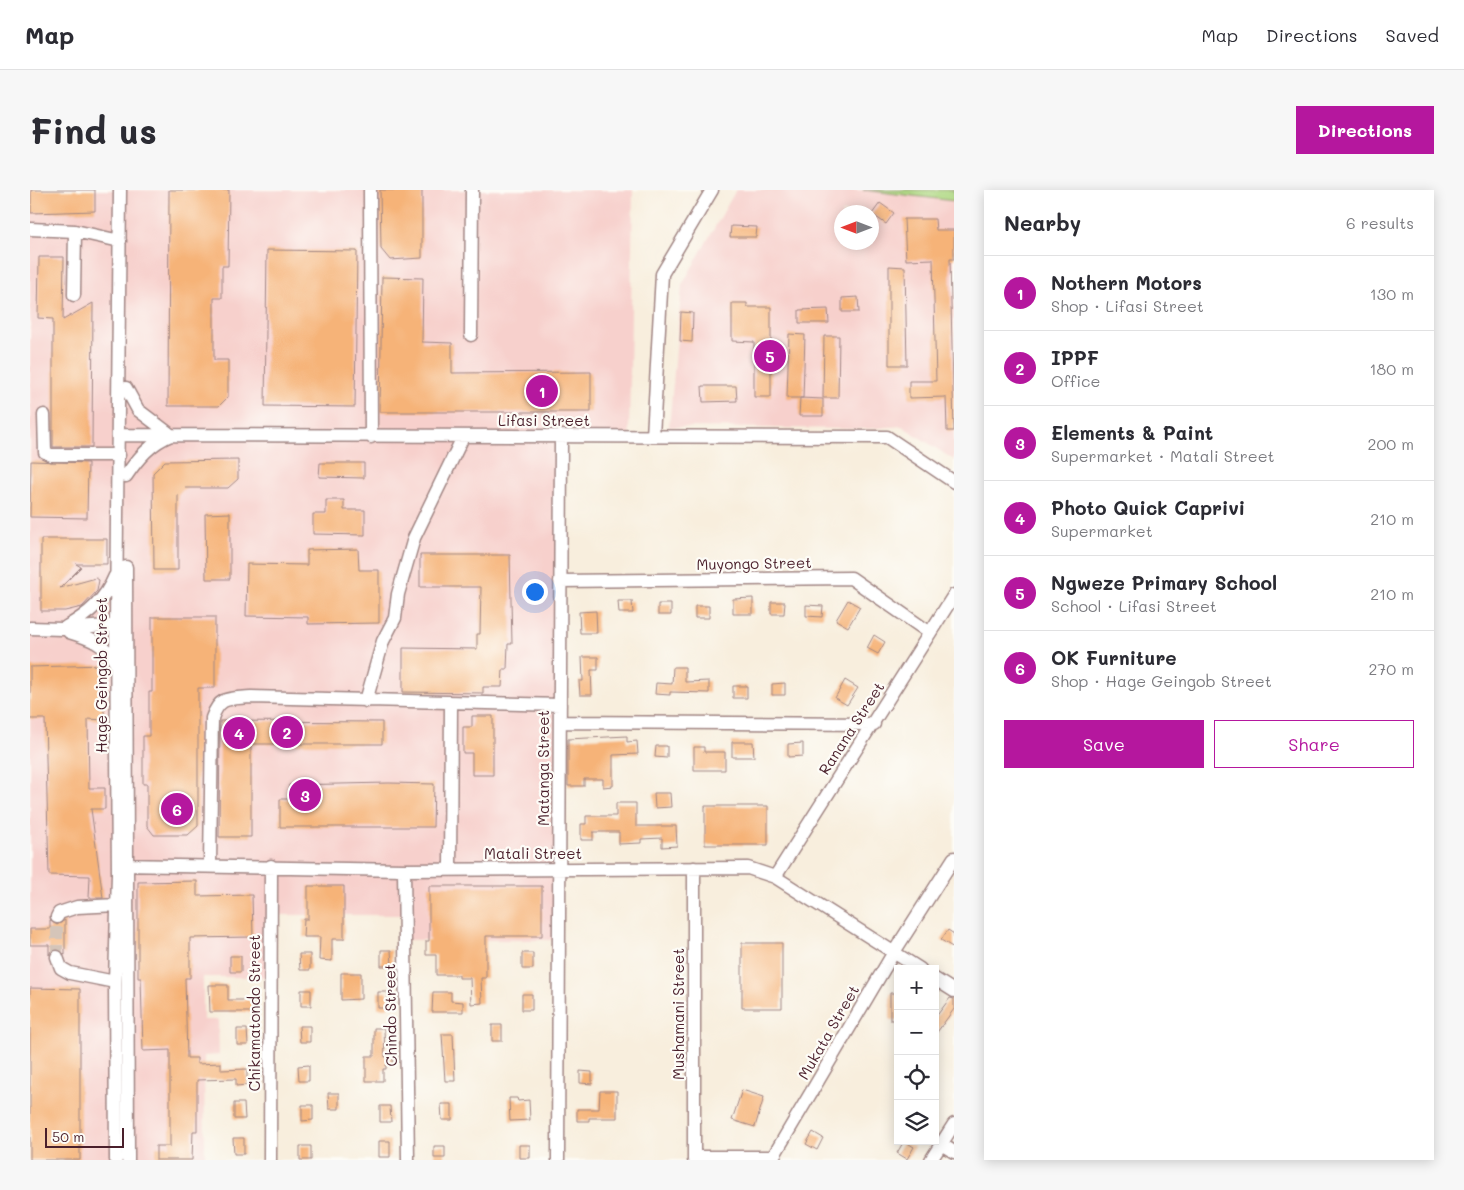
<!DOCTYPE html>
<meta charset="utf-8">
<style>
:root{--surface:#fff;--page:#f7f7f7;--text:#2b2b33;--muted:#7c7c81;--line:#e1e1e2;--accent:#b5179e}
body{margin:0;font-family:Mali,sans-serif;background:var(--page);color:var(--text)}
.controls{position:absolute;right:15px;bottom:15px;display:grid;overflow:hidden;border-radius:0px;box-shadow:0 2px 12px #0003}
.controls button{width:45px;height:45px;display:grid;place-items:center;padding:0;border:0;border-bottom:1px solid var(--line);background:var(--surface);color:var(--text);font:25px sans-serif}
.compass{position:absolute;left:804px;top:15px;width:45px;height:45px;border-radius:50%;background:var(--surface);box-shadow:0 2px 12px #0003;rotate:270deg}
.scale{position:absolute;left:15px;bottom:12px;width:79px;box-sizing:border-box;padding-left:5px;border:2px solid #4a1f2b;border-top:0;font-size:14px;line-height:18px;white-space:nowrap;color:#4a1f2b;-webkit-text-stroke:4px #fdfcf7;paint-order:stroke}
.you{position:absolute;left:504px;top:401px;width:18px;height:18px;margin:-12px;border:4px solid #fff;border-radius:50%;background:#1a73e8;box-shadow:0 0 0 8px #1a73e833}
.badge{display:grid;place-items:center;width:32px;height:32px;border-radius:50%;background:var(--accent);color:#fff;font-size:16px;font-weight:700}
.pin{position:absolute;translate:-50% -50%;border:2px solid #fff;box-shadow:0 1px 5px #0006}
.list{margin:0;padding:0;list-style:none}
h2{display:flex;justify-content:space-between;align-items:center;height:65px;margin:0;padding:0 20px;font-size:21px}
h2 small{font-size:16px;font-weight:400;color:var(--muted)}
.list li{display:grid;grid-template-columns:32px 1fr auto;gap:15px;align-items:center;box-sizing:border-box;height:75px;padding:0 20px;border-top:1px solid var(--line)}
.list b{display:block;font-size:19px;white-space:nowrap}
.list p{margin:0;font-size:16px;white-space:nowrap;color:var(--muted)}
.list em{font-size:16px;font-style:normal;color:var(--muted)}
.actions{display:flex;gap:10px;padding:15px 20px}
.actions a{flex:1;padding:11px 0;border:1px solid var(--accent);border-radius:0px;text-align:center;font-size:18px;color:var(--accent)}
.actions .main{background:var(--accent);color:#fff}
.icon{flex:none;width:28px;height:28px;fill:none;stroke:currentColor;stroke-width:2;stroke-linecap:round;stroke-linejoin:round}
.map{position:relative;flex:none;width:924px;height:970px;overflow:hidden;border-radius:0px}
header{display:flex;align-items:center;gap:30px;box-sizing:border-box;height:70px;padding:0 25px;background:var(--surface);border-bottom:1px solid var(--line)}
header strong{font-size:24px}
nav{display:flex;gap:28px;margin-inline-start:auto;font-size:18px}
.intro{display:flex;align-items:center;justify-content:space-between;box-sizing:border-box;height:120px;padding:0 30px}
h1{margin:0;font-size:35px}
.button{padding:12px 22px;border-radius:0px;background:var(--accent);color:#fff;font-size:18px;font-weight:700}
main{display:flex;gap:30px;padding:0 30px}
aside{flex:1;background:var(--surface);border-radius:0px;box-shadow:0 2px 12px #0003}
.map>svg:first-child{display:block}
.built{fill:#f7d0cc;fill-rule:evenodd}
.green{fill:#afd883;stroke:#7c7c57}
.building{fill:#f6b378}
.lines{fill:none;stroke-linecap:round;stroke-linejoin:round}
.minor-tunnel{stroke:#d5c5b9;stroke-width:12;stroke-dasharray:12 6;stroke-linecap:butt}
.minor-casing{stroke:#a18684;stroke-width:15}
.minor{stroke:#fff;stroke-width:12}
.labels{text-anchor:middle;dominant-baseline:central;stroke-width:4.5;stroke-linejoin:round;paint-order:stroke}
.street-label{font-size:15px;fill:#4a1f2b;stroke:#fdfcf7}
</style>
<header>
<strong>Map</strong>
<nav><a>Map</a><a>Directions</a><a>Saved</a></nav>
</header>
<div class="intro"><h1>Find us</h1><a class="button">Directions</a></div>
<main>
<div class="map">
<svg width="924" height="970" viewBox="0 0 924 970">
<rect width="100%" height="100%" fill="#fdfcf7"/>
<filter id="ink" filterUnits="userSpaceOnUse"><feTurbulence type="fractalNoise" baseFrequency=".02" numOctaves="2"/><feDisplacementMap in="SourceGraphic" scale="10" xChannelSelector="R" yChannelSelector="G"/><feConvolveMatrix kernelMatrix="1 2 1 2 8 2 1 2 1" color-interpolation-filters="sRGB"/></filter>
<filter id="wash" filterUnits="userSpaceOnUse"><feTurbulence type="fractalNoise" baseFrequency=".0096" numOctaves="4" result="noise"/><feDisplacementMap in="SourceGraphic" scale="20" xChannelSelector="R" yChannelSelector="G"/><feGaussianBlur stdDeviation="1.12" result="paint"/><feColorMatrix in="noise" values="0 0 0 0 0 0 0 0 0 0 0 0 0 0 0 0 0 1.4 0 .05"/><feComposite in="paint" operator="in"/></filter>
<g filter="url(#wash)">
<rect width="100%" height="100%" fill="#f8eedd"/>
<path class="built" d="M0,0H603L599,246H531L529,750H375V725H241V787H173V830H188L189,865L174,866L175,970H0Z
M706,0H833L924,11V270L872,236L835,239L639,237L652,95ZM812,22H842V52H812Z"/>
<path class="green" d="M833,0H924V11L834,0Z"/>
<g id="blocks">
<path class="building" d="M1,0H65V21L1,23Z
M139,0H199L198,76H192V108H184V170H198V207L189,216H138Z
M350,0H392V68L360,70L351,59Z
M850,13L864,23L856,34L842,24Z
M874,29H905L906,40H924V69H920L924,241H917L916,207L879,208V191H906L903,69L876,70Z
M701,36L727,37L726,47H700Z
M237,60L327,61L325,217L235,216Z
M9,67H34L33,130L63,113L62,257H23V129L8,128Z
M859,76L875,77L877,175H859Z
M352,87L393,88L392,152L422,153V183L561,182V222H350Z
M828,107L829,122H812V108Z
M702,113H717V117H741V207H724V152L702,151Z
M798,119L799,133H769V120Z
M651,122L663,123L662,152L650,151Z
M759,144L775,145L773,208H757Z
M794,146H809L808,208H793Z
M672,196H706L707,211L673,212Z
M770,208L793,209V226H769Z
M208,270V289L198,298H155L148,305V380H124L123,283L135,271Z
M1,271L58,273L57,328L0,327Z
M290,273H334V288L289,287Z
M296,310H314V320H335V345L283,344V324H296Z
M200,323V389H176L175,324Z
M11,349H77V374H46L51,377L30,398L66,388L69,390L67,401L52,417L35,421H11Z
M328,359L329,380H349V433L278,434V427L216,426L217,374L277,375V360Z
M390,365H480L482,454H478L477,479H473L472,497H453V503L373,502V458L447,459V444H450L451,397H390Z
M723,408V424H703V409Z
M818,410L830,417L818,437L806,430Z
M588,411H602L603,423H589Z
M741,412H755L754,424H741Z
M628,414H641V425H628Z
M776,415L793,416L792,427L776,426Z
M665,416H679V428H665Z
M566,421L567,443H550L549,422Z
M122,427H185V498H168V636L158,645H124L117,636V594H113V546H119V502H122Z
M844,445L855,452L848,464L837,458Z
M552,467H568V480H561L562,505H550L549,491H553Z
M74,475V530L58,529L59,598H75V619H61L73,708H59L60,686L19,685L15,529H0V477Z
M643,477H655V492L679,491V503L640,502V505L625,504L626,493L642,494Z
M815,490L828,498L817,515L805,508Z
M755,493V505H742V494Z
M703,496H717V508H703Z
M442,526H463V585H442V563H433V537H442Z
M190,531L352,532V554H221V647H189Z
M597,546V552L607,551L608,564L583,565V596L573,597V589H554V596H538V549Z
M702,552H723L724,567H702Z
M773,553V566L758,567V554Z
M626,556H637V568L625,567Z
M664,557H674V562H695V580H664Z
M359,593L404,594L403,637H250V609H259V595Z
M624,603H640L641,617L625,618Z
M586,613H606V636H646L647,656L632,657V648L611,649V653L589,654V642H563V650H551V634H556V626H586Z
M675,616H738V655H675Z
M167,691V706L222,705L223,747L160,748V788H155L157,868H167V874L191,873V880L217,879V895L206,896V889L167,890V941H163L162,970H126V956H140V860L113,861L111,788H108V692Z
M278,696H314V749H302V771L289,770L290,747H273L274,729H278Z
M399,696H512V746H456V788H451L452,813L441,814L440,788H429V785H406V765H396V751H399Z
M20,730L27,735L35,730V765L28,759L21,761L19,765V755H0V739H20Z
M918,740L924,744V758L911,750Z
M712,753H752V818H712Z
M351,760H361L362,776H351Z
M492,763H503V779H492Z
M269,764H280V780H270Z
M200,766H211V782H200Z
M311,783H331V809L311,810Z
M179,795H198V810H226V822H180Z
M0,798L50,799V970H0Z
M271,800H281V816H271Z
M348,802H358V818H348Z
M403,802H421V811L433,812V822H402Z
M860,803H868V830H860Z
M492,804H502V820H492Z
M920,808L924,809V819L905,845V828Z
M462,835H472V851H462Z
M269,836H280V852H270Z
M344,838H354L355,867H363V875H356V879H353V891H336V866H344Z
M207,839H217L218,855H207Z
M412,844H423L425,891H415Z
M279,875V891H269L268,876Z
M550,881L562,882V894L550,893Z
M712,900L734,907L725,937L702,930Z
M570,901H587V928H559V931H547V919H569Z
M298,903H309V919H299Z
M479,908H487L488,911L499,910L500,930L480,931Z
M204,913H214L215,929H204Z
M411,914H422V930H412Z
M272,915H283V930L272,931Z
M350,916H360L361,932H350Z
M783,942L793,948L787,960L776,954Z
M203,948H214V964H204Z
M349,951H360V967H349Z
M874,951L884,957L877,969L867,963Z
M489,955H500V968H489Z
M270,956H281V970H270Z
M404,956H415V968H404Z"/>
</g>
</g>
<g filter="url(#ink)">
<use href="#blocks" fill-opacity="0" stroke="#a18684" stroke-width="1"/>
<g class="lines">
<path class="minor-tunnel" d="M27,767V727"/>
<defs>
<path id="minor" d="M340,0L341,247
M0,39L45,41L90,51
M44,105L45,41
M441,145L442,0
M14,225L15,262L21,265H89
M90,245L857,247L924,292
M623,246L632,84L682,0
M96,286C108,268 121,253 141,245L108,220L96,198
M96,377L98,970
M530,391L821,388L900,443
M36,437C59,424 75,410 85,386
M0,438L32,439L93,435
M39,442C59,448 77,454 86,474
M336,511L353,451L365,428L368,404L384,348L433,247
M530,532L844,534
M90,675L374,680L718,678L745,687L890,779
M180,675L182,528C190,505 200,509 221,507L530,515
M420,679L421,514
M374,680L378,970
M745,687L924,405
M27,727L29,723L47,717L87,715
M27,767L31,778L40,783L85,792
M905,789L924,801
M911,954L924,962
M664,967H743L864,762L924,668
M86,970L85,792L88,684L86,436L90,0
M240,970L241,676
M528,970L531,246
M664,970V678
M901,970L924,934"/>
</defs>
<use href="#minor" class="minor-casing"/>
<use href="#minor" class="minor"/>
</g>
</g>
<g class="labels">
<g class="street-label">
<text x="514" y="230">Lifasi Street</text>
<text transform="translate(724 373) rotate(-1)">Muyongo Street</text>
<text transform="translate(71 485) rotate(-90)">Hage Geingob Street</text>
<text transform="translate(821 538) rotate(-57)">Ranana Street</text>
<text transform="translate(513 578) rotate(-90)">Matanga Street</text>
<text x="503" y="663">Matali Street</text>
<text transform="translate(224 823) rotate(-90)">Chikamatondo Street</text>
<text transform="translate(648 824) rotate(-90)">Mushamani Street</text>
<text transform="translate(360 825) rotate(-91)">Chindo Street</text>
<text transform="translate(798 842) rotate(-60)">Mukata Street</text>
</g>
</g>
</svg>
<div class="controls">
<button>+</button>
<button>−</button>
<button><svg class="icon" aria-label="locate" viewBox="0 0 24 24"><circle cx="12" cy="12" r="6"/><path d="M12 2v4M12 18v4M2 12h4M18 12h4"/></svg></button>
<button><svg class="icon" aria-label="layers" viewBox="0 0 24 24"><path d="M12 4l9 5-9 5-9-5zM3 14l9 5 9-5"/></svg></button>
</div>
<svg class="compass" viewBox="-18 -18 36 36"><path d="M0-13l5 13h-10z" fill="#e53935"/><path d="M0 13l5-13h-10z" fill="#7c7c81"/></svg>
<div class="scale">50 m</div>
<div class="you"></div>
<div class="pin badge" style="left:512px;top:201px">1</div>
<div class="pin badge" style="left:257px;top:542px">2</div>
<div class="pin badge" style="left:275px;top:605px">3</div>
<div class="pin badge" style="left:209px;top:543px">4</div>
<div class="pin badge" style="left:740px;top:166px">5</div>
<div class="pin badge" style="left:147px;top:619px">6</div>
</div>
<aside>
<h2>Nearby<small>6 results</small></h2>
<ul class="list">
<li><span class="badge">1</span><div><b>Nothern Motors</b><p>Shop · Lifasi Street</p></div><em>130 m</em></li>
<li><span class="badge">2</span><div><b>IPPF</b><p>Office</p></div><em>180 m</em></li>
<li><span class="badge">3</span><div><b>Elements &amp; Paint</b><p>Supermarket · Matali Street</p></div><em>200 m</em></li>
<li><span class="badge">4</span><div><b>Photo Quick Caprivi</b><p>Supermarket</p></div><em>210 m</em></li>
<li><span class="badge">5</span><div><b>Ngweze Primary School</b><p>School · Lifasi Street</p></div><em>210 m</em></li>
<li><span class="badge">6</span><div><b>OK Furniture</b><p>Shop · Hage Geingob Street</p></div><em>270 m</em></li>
</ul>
<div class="actions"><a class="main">Save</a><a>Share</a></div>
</aside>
</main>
